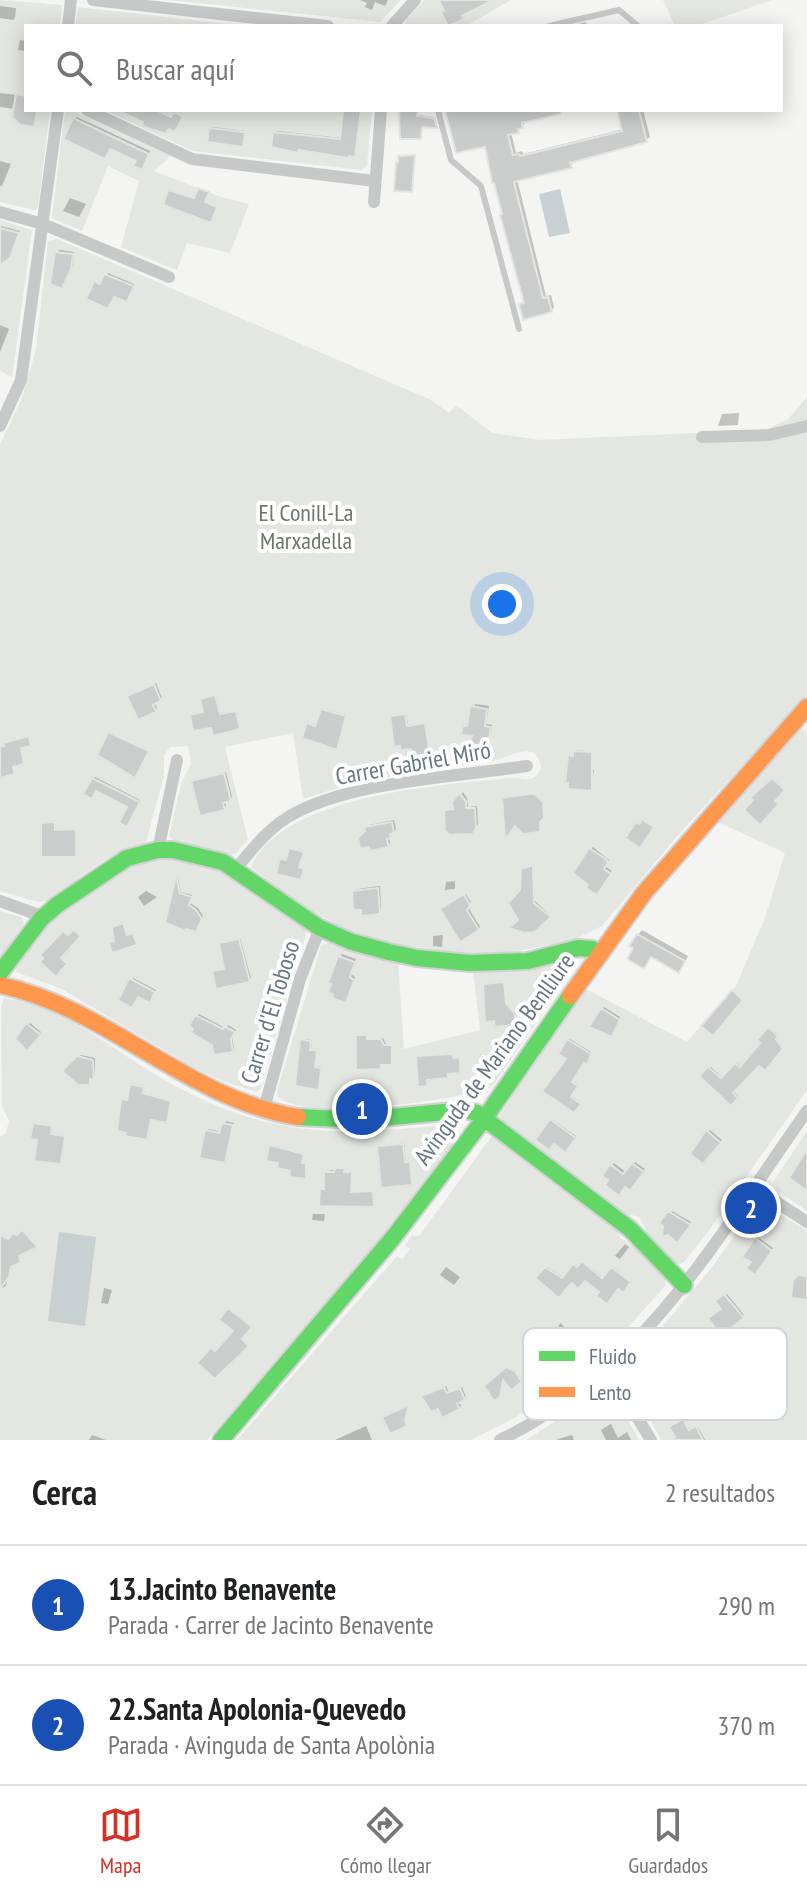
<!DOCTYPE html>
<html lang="es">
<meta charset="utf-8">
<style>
:root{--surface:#fff;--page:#f6f6f6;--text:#202124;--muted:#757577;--line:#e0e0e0;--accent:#d93025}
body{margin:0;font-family:"PT Sans Narrow",sans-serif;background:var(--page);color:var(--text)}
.you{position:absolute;left:502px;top:604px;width:28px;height:28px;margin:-20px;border:6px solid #fff;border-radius:50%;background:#1a73e8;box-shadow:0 0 0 12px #1a73e833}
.badge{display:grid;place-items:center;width:52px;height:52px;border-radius:50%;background:var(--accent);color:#fff;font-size:26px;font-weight:700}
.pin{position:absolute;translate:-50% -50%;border:4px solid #fff;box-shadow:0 2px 8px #0006}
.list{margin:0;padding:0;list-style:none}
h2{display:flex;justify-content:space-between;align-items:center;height:104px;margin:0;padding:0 32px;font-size:34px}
h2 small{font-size:26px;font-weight:400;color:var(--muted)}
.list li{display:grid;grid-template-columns:52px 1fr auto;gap:24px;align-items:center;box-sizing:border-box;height:120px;padding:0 32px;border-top:2px solid var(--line)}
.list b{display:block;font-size:30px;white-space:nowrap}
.list p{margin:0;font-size:26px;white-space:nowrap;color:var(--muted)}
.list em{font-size:26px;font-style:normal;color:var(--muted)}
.icon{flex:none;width:44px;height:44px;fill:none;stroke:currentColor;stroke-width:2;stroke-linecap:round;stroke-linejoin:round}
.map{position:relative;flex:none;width:807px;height:1440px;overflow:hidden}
.search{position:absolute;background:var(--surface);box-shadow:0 4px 20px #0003;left:24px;right:24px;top:24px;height:88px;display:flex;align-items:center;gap:20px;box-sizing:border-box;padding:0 28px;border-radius:0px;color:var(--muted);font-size:30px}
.sheet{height:344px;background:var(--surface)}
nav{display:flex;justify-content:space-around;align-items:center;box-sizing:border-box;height:112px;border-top:2px solid var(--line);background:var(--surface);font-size:22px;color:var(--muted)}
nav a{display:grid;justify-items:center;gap:4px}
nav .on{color:var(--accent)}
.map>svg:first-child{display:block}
.green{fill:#e3e6e1}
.water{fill:#c8d0d2}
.shadow{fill:#0003}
.building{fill:#cbcccc;stroke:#e4e4e3;stroke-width:2}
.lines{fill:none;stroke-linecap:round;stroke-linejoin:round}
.fast-casing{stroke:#d0d1d1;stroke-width:20}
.slow-casing{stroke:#d0d1d1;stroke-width:20}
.lane{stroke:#c7c9c9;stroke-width:6}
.street{stroke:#c7c9c9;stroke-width:12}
.fast{stroke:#63d668;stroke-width:16}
.slow{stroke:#ff974d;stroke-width:16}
.labels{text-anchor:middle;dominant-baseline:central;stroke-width:8;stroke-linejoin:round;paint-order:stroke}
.park-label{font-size:24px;fill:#6a7965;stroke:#fff}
.street-label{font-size:24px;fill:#677681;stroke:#fff}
.key{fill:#fff;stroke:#d1d6d9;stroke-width:2}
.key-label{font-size:22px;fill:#677681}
</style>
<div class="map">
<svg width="807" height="1440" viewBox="0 0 807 1440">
<rect width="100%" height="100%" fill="#f4f4f3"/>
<path class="green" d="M0,0L62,5L60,26H26V110H50L38,207L35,210L0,202Z
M169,0H401L380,22Z
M425,0H511L466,26H405L406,20Z
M663,0H772L696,26H675Z
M78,7L243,26H75Z
M65,110H71L171,156L154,171L221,197L249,204L230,253L187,243L177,270L121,247L139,181L108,166L82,231L54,219L52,217Z
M104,110H372L367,165L362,170L193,151Z
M0,220L32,230L12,378L0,370Z
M57,239L431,400L449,413L456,405L492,433L540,440L766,430L788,419L807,397V695L678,835L602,926L573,940L503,954H469L407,946L374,939L339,926L294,900L251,867C279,799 428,786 492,780C500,779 509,777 517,778C521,778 525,780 529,779C536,778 539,772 541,767C540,761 538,755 531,752C520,748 502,760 490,762C427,770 363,778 303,799L293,733L225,747L248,840L236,853L230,855L174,841L169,836L181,784L191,764L188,746L170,747L164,755V776L146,842L104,860L46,901L38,902L0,891V444L21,400L36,350L48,241Z
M801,728L807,733V1090L710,1229L684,1262L677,1265L649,1235L639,1217L632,1215L623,1217L503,1125L500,1115L586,989L687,1042L736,986L765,918L785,853L718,822Z
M172,859L211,867L233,878L307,931L260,1088L257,1092L223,1081L193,1067L62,989L16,972C21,940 100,879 129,867C144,861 157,860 172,859Z
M0,911L21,917L24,924L0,959Z
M330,942L398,962L404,1049L480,1030L473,972L520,970L571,959L576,965L494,1084L487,1089C451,1100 304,1123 277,1096V1091L321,946Z
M4,998C64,1005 116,1053 166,1081C267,1138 339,1137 451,1124L456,1126L457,1138L361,1264L207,1440H0V1137L6,1133L9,1121L2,1106L1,1007Z
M807,1131V1211L778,1191L773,1182Z
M492,1136H496L617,1225L619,1237L637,1249L666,1280L665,1286L606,1352L578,1378L516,1417L471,1440H237L397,1256L402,1259L410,1249L405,1245L412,1236H419Z
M758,1204L765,1205L807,1231V1440H661L625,1371L709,1271Z
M606,1389L613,1393L639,1440H526Z"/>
<path class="water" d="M560,189L570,233L549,237L539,194Z
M59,1232L96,1237L85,1326L48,1321Z"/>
<path class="shadow" d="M360,0H388L385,6L375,2L372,10L365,7L367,3Z
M0,6L16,8L15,18L13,20L0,18Z
M586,22L587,26H569Z
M20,40L26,41V51L18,50Z
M0,93L26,96V110H37L35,124L15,109L0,107Z
M344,110H361L354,155L275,133L277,131L342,138Z
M403,110H418V115L435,117L437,125H423L421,137Z
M448,110H569L525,120V123L518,131L511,132L516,153L522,151L523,154L624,129L619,110H643L650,137L646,140L574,160L571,166L517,179L546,296L551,295L554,307L551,311L521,304L525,300L487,144Z
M77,117L150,151L144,165L142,168L138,160L110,147L75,119Z
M213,127L246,131L244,143L242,145L210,129Z
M415,154L413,188L412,190L400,157Z
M0,161L11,164L2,186H0Z
M70,198L86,204L79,217L63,211Z
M1,226L20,231L11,254L0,260Z
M60,250L74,252L73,264L64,284L57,252Z
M108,273L134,284L129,298L96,282L103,283Z
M0,325L9,329L0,352Z
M739,413L738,425L718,426L722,414Z
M156,683L162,698L154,703L157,708L155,710L129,696Z
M216,695L220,714L237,711L239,727L205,712L202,699Z
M475,704L489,706L486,724L492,725L491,734L484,736L481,744L464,726L470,724Z
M324,709L346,715L337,747L309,724L317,725Z
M406,714L408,725L426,722L429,754L413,747L392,717Z
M577,750L592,752L590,770H594L591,789L570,756L575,755Z
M226,772L232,797L225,801L226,806L224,809L193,781Z
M95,777L140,800L129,823L130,806L93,779Z
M463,792L467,798L468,807L477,806L478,824L475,829L446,811L455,808L454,802Z
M394,820L396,829L389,837L390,843L388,846L367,832L369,825Z
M593,847L609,860L605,866L612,871L600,890L590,850Z
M533,865L535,901L550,915L539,927L520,920L524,869Z
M178,878L181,892L192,895L190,903L198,908L203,916L197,928L168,921Z
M455,881V889L445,890L446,882Z
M380,886L381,909L379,912L354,891L357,889Z
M146,891L157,897L144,906L138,897Z
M466,894L471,902L468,907L480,927L478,929L444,908Z
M642,930L688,956L683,966L679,970L652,955L644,966L638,935Z
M443,935L442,947L433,946V936Z
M240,938L251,978L249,980L214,972L226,968L221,944Z
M342,954L356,959L351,974L355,977L346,1001L340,957Z
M133,978L156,990L151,999L138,995L131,980Z
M604,1007L620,1017L613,1033L602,1009Z
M199,1014L225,1028L228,1025L236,1030L232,1036L234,1048L232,1051L214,1044L197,1016Z
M30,1023L41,1032L27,1049L17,1039Z
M770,1028L777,1034L775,1037L782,1047L765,1068L759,1063L733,1091L738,1096L731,1103L702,1076L711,1067L723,1079L737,1063L742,1067L763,1042L760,1040Z
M359,1034H368V1038H383L386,1044H393V1062L382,1063L381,1068L358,1036Z
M303,1039L312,1040L311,1049H317L315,1066L322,1067L318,1088L302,1040Z
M570,1039L591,1052L588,1061L584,1060L572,1081L578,1085L570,1095L580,1102L574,1111L544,1091L569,1059L560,1054Z
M81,1055L95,1058V1075L89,1083L76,1059Z
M553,1120L576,1136L565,1150L554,1142L538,1139Z
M226,1121L234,1123L224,1161L207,1131L209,1129L222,1132Z
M710,1130L722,1140L702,1162L708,1132Z
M404,1143L406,1162L411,1161V1183L379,1147Z
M635,1162L645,1169L632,1186L610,1180L604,1176L614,1163L627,1173Z
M345,1168V1171H352V1192L374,1191V1205L322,1190L326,1189L327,1171Z
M672,1211L691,1222L677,1240L662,1222Z
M313,1214H325L324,1221L312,1220Z
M24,1231L37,1245L19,1254L21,1259L11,1264L6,1286L0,1289V1237L10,1239L15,1233L20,1236Z
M759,1238L773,1248L755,1272L753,1262L745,1256Z
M625,1244L629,1247L620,1259L615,1256Z
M584,1262L604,1278L613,1267L630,1281L623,1290L618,1286L602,1292L585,1278L572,1281L538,1278L547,1267L564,1278L576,1265L579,1268Z
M446,1267L460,1277L454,1285L440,1275Z
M104,1288L112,1290L108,1304L101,1303Z
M727,1294L744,1315L724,1331L750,1363L741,1371L716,1326L723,1309L717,1301Z
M561,1323L580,1346L560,1365L544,1339Z
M446,1386L449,1393L462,1387L466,1397L459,1401L461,1406L459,1408L439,1406L425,1395Z
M684,1419L690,1430L698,1427L705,1440H684L672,1426Z
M611,1424L618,1438L627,1432L631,1440H606L601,1430Z
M366,1426L372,1440H335L337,1439Z
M92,1435L106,1440H89Z
M572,1435L574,1440H557L558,1439Z"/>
<path class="building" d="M439,0H493L462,16L464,19L448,26L441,12L444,11Z
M16,94L26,96V110H37L34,127L20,125L12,117Z
M117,110H156L171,117L174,112L183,117L175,132L169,129L166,134L142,126L143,122Z
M343,110H361L355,157L349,156L348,158L299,150V153L271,147L273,132L340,139Z
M399,110H418L417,116L434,118L437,128L422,127L421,139H400Z
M445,110H561V114L522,123L523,128L518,129L519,133L508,135L513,155L519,154L520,156L622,131L617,110H639L647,142L570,163L572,168L514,182L543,298L548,297L552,312L523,320L519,304L524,303L500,215L502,214L494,183H492L485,147L456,153Z
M73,118L149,154L142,170L133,166L136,161L110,149L105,159L63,139Z
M209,128L245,132L243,147L207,142Z
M415,155L412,192L394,191L396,162H398V156Z
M198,188L209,192L205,202L217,207L211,223L163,205L168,190L194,198Z
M0,228L19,233L10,258L0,265Z
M55,252L73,254L71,269L62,289L50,284Z
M104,274L134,286L127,302L114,297L108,309L86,299L94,281L100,284Z
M154,684L161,701L153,705L156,712L138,720L127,696Z
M215,695L220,714L236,711L240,729L213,736L211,728L193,731L190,715L203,712L200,699Z
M470,706L487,709L485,726L491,727L489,739L483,738L481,746L470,744L472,736L461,735L463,725L467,726Z
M321,709L346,716L337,750L302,738L307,723L315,726Z
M405,714L407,726L425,723L430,756L412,758L411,749L400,750V746L394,747L390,716Z
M108,732L149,751L135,778L97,755Z
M29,736L31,746L21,748L24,764L13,767L15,774L0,778V747L4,746L3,743Z
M573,751L592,752V791L568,789V783H565L568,755L573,756Z
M224,773L231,801L223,803L225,810L200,816L191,781Z
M92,778L140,802L127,827L119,823L127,807L96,791L92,799L83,794Z
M772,778L785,790L775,801L779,804L760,825L744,810L753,800L750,798Z
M459,793L466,801V808H475L476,828L473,834L449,835L445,830L444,810L453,809L452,802Z
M529,794H535L543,802L544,818L540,822V832L523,834L515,826L505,840L502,798Z
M642,819L654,827L640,848L625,838L636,822L639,824Z
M55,822V830L76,829V857H41V823Z
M392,822L394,833L390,834L391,838L387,839L389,847L370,851L369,847L360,848L358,838L365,831L364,827Z
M289,848L304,852L299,867L304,869L301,880L276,874L280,858L286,860Z
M589,848L606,859L608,863L604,869L611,874L597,895L586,888L588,885L573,873Z
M533,865L534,903L551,917L535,932L524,933L509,928L518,920L508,903L520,890L521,869Z
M176,876L180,893L192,897L189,905L196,910L202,919L196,932L186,929V931L165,923Z
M378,888L380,914L361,916V910H353L352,891Z
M464,894L470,905L467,910L479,930L460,942L440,909Z
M123,923L127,935L133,933L137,945L112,953L109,943L114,941L112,927Z
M73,930L81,936L61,958L67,964L56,977L40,962L43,958L40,955L63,931L68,935Z
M637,934L685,961L679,973L651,957L644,969L627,959L633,948L629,946Z
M239,939L250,982L216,989L212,971L224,969L219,943Z
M338,956L355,962L350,977L354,980L346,1003L332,998L333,994L328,993L331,984L328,983Z
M129,978L155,992L150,1003L138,997L132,1008L118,1000Z
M504,982L506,1003L515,1014L516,1025L495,1027L494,1021L485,1022L483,984Z
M732,990L743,1000L713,1036L701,1026Z
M601,1008L620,1020L612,1037L589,1027Z
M195,1015L223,1029L224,1026L235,1032L231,1039L233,1052L214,1055L212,1045L191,1033L193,1029L189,1026Z
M26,1023L41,1035L27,1051L15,1039Z
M768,1027L778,1036L776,1039L783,1049L765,1071L759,1066L733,1093L738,1098L731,1106L699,1076L708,1067L721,1078L735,1063L740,1067L760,1043L757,1040Z
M356,1035H367V1039H381L384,1045H392V1065H381V1069L356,1070Z
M300,1039L311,1041L310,1050H317L315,1067L321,1068L319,1090L295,1086Z
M567,1039L591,1054L587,1065L584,1063L572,1082L578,1086L571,1097L581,1104L574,1113L542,1091L566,1059L558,1054Z
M451,1054L454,1058L460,1057V1073L448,1074V1078L427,1080V1086L418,1087L416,1056Z
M77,1056L93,1060L94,1079H90V1085H78L62,1071Z
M130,1084L144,1087L143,1093L171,1101L167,1123L151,1120L147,1140L125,1136L126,1133L117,1131L121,1099L127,1100Z
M550,1119L576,1138L565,1153L554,1144L549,1150L535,1140Z
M33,1123L52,1126L51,1134L65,1136L61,1164L34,1161L37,1140L30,1139Z
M222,1123L233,1125L225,1163L199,1158L205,1130L219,1133Z
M706,1130L721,1143L703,1164L690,1154Z
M403,1144L405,1162H410L412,1185L381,1188L377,1146Z
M269,1145L304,1154L302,1163H306V1179L289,1177L290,1171L277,1168L278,1163L266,1161Z
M807,1149V1191L789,1178Z
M632,1163L644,1172L630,1191L625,1187L619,1196L605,1185L608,1180L602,1176L610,1164L623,1174Z
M335,1168H345L344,1172H352L351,1192L373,1191L374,1207L319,1206L320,1189H324V1172H334Z
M668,1211L691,1225L677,1243L668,1235L662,1237L663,1226L659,1223Z
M22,1230L38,1247L19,1256L21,1262L11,1267L9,1277L0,1289V1235L8,1239L13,1233L17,1235Z
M755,1238L772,1251L755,1275L746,1268L751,1262L742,1257Z
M582,1261L602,1278L611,1267L631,1282L623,1293L618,1289L607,1304L596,1296L599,1292L585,1281L578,1289L572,1283L559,1298L535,1278L545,1267L562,1278L573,1264L577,1267Z
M798,1275L807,1276V1300L791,1298L793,1280Z
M724,1294L744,1318L723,1334L750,1366L741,1374L707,1331L714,1326L708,1318L721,1309L715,1301Z
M228,1308L252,1327L242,1339L249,1346L215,1379L197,1363L211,1347L215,1351L233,1331L219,1320Z
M556,1325L578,1350L560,1368L542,1349L546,1345L541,1339Z
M506,1367L515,1371L522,1382L511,1390L503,1380L500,1397L494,1401L484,1386Z
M444,1387L447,1393L460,1388L465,1400L457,1404L460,1409L442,1418L438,1409L431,1412L421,1396Z
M409,1405L405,1421L407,1426L390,1434L382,1417Z
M683,1419L689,1430L696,1426L703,1440H670L675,1437L669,1427Z"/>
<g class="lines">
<defs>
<path id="fast" d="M0,973L41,919L57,905L127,858L158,850H173L223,862L320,928L352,942L389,952L417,958L470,963L528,961L578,948L592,949L599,953
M298,1117L360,1120L465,1110L477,1113L630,1229L684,1285
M221,1440L392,1239L484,1119L570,996"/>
<path id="slow" d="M0,985C109,1008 186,1099 298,1117
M570,996L644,893L807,707"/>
</defs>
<use href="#fast" class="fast-casing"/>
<use href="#slow" class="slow-casing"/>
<path class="lane" d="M549,26L619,10L638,26
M438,110L451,160L481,186L519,329"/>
<path class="street" d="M93,0L328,26
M68,26L71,0
M392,26L415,0
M87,110L192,159L375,181
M374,202L381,110
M0,212L43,224L169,277
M0,426L21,380L58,110
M702,437L769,435L807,426
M158,850L177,760
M236,869C251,850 267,830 288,817C349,781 456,777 527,766
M0,901L36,914L41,919
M264,1109L300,979L320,928
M753,1187L807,1222
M608,1369L651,1440
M500,1440C645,1371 718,1236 807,1111"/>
<use href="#fast" class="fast"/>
<use href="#slow" class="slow"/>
</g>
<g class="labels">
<g class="park-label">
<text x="306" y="512">El Conill-La<tspan x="306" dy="28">Marxadella</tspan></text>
</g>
<g class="street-label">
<text transform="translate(413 763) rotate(-10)">Carrer Gabriel Miró</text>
<text transform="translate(270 1012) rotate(-73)">Carrer d'El Toboso</text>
<text transform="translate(494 1059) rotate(-54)">Avinguda de Mariano Benlliure</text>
</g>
</g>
<rect x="523" y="1328" width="264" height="92" rx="12" class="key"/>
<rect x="539" y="1351" width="36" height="10" fill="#63d668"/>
<rect x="539" y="1387" width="36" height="10" fill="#ff974d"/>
<g class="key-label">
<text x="589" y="1364">Fluido</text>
<text x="589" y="1400">Lento</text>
</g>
</svg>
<div class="you"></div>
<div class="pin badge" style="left:362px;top:1109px;background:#1a4fb4">1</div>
<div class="pin badge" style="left:751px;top:1208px;background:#1a4fb4">2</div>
<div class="search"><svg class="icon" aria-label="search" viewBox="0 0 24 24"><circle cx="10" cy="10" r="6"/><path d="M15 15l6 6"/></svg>Buscar aquí</div>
</div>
<section class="sheet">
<h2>Cerca<small>2 resultados</small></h2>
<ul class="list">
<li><span class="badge" style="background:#1a4fb4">1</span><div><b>13.Jacinto Benavente</b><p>Parada · Carrer de Jacinto Benavente</p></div><em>290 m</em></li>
<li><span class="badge" style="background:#1a4fb4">2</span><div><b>22.Santa Apolonia-Quevedo</b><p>Parada · Avinguda de Santa Apolònia</p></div><em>370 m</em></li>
</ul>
</section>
<nav>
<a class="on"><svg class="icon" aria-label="map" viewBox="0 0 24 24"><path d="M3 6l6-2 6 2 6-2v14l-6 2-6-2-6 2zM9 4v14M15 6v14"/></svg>Mapa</a>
<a><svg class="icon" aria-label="directions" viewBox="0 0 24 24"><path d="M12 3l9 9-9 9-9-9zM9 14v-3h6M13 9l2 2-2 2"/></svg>Cómo llegar</a>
<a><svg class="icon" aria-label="saved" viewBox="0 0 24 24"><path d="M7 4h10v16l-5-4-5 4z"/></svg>Guardados</a>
</nav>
